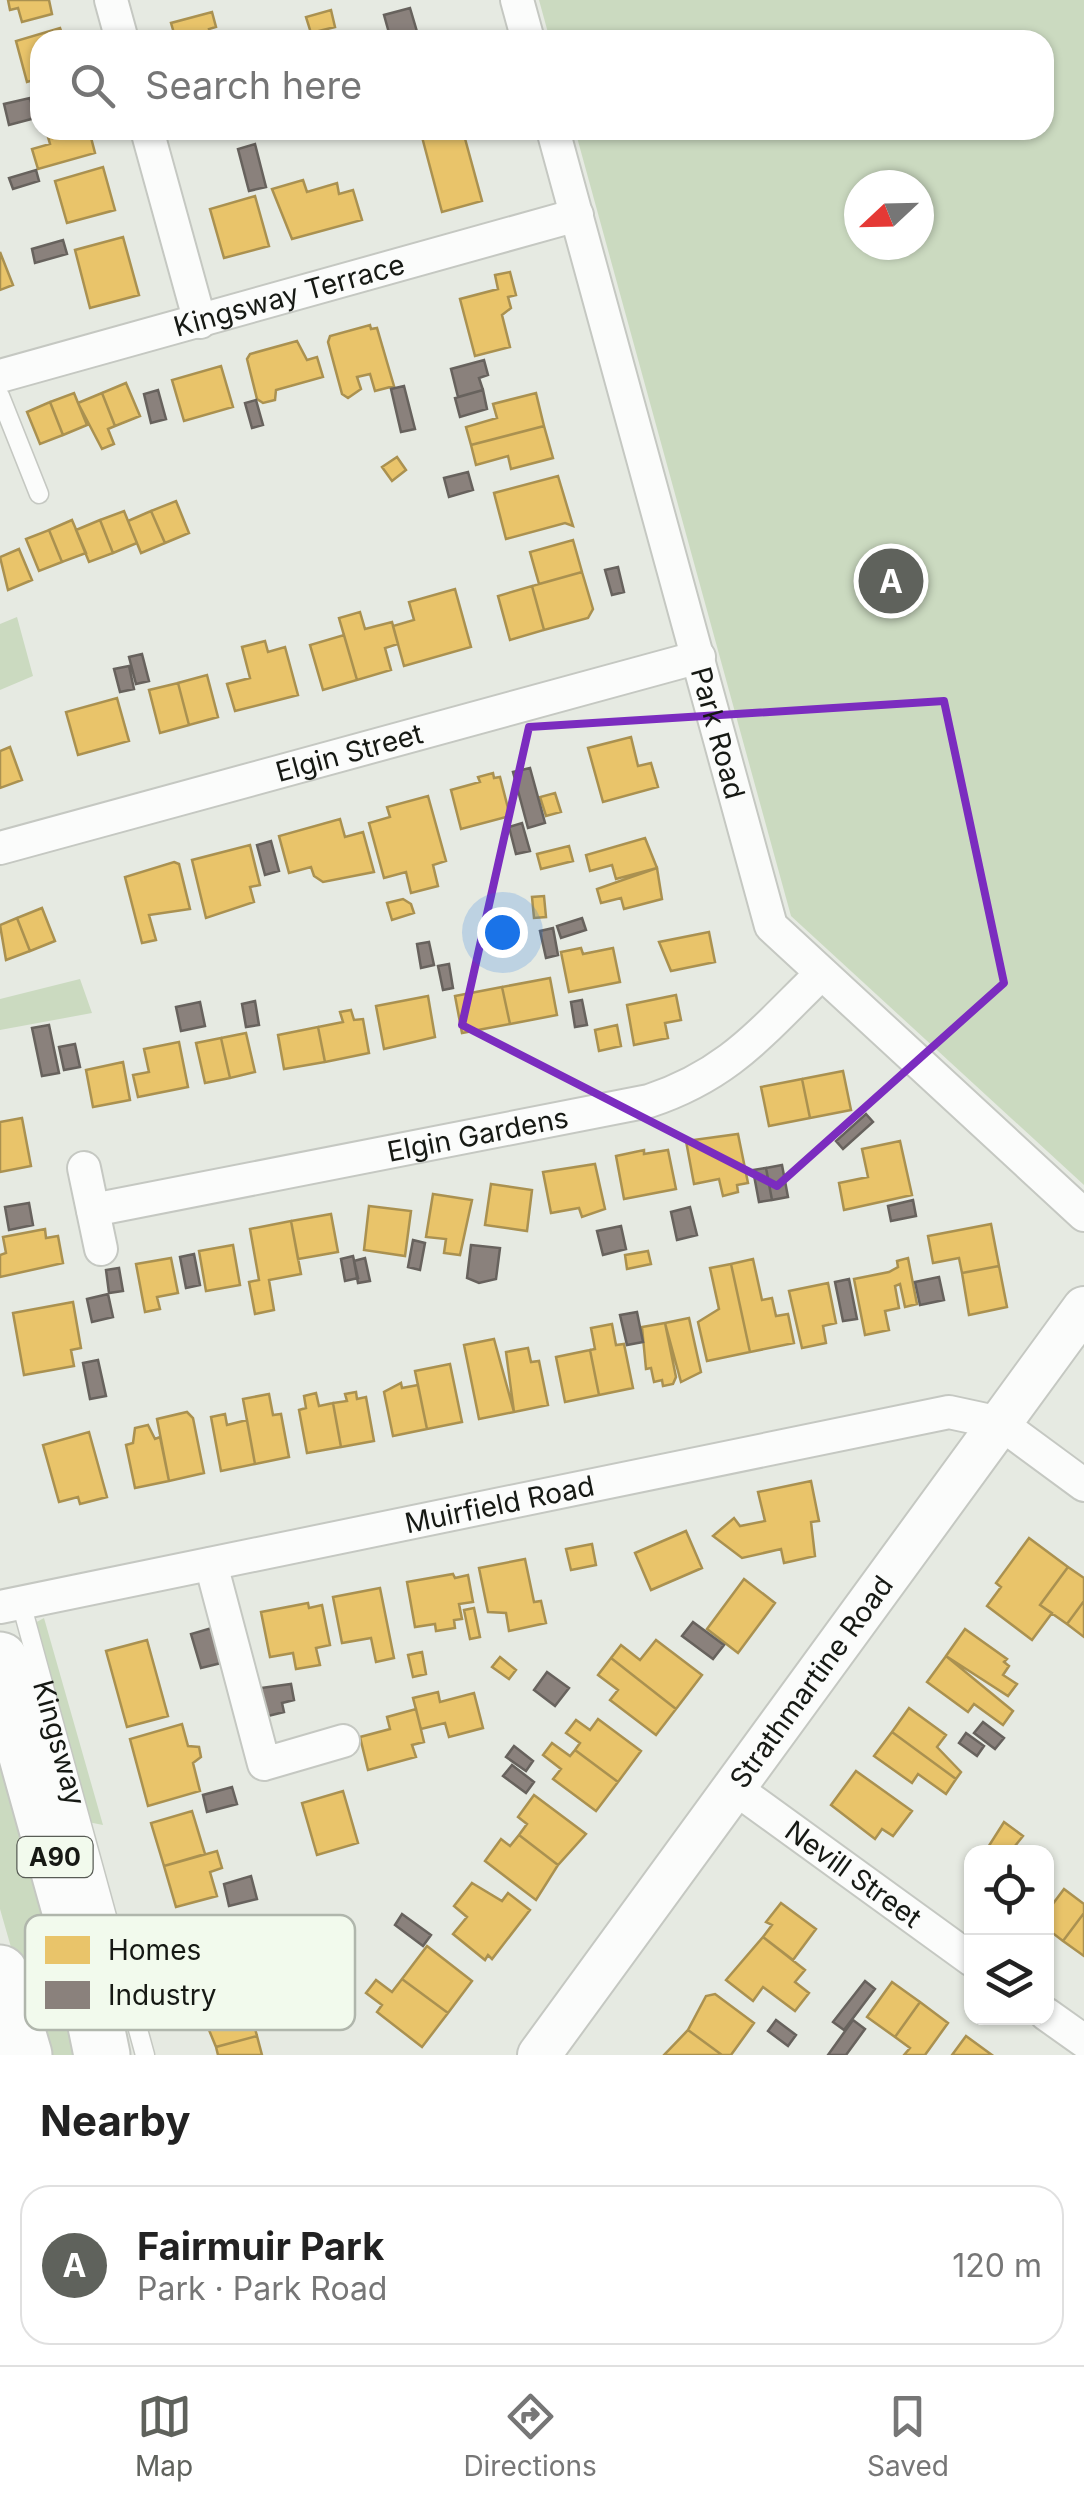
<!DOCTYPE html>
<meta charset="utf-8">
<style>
:root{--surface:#fff;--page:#f6f6f6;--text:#222;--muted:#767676;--line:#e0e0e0;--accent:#5f625c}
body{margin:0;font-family:Inter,sans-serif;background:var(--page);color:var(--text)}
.controls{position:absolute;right:30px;bottom:30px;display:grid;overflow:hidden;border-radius:20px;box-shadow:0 2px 8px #0004}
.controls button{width:90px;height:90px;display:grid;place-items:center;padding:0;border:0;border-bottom:2px solid var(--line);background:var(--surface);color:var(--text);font:50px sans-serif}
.compass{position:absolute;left:844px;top:170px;width:90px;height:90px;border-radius:50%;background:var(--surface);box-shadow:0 2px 8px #0004;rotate:248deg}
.you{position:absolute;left:502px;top:932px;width:35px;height:35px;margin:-25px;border:8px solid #fff;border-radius:50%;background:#1a73e8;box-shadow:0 0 0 15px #1a73e833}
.badge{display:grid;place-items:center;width:65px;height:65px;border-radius:50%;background:var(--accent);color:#fff;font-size:32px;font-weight:700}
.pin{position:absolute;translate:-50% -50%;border:5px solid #fff;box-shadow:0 2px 10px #0006}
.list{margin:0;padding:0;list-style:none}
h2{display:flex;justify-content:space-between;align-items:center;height:130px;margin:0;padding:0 40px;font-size:42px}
h2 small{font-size:32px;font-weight:400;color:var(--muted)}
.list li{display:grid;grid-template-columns:65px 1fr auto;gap:30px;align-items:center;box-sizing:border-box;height:160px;margin:0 20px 20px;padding:0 20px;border:2px solid var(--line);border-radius:30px}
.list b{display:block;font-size:38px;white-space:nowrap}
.list p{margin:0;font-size:32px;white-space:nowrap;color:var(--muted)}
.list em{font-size:32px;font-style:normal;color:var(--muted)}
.icon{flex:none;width:55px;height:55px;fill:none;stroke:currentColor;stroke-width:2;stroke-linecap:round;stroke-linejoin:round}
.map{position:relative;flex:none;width:1084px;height:2055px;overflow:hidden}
.search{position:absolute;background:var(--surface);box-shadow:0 2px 8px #0004;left:30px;right:30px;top:30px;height:110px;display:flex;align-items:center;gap:25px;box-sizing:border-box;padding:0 35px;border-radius:30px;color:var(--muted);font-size:38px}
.sheet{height:310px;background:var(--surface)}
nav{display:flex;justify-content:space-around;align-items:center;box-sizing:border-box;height:140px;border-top:2px solid var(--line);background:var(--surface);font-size:28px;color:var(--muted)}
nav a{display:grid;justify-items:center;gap:5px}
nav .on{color:var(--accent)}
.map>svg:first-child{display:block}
.green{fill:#cbdac0;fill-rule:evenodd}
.homes{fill:#e9c46a;stroke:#aa9150;stroke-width:2.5}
.industry{fill:#8a817c;stroke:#67625d;stroke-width:2.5}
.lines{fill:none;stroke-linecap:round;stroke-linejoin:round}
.service-casing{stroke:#c5c8c2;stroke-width:21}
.minor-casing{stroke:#c5c8c2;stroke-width:36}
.tertiary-casing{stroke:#c5c8c2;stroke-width:46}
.trunk-casing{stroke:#c5c8c2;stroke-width:59}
.service{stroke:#fbfcfb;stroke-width:18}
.minor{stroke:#fbfcfb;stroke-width:32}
.tertiary{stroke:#fbfcfb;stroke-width:42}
.trunk{stroke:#fbfcfb;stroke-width:55}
.marked{fill:none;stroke:#7b2cbf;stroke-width:8;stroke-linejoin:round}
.labels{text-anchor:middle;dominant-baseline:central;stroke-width:10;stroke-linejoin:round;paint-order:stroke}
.shield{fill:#f2faed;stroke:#585c55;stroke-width:2.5}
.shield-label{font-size:25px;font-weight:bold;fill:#161914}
.street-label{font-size:28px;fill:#161914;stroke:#f2faed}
.key{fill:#f2faed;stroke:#b0b6ac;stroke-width:2.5}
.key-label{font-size:28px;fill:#161914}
</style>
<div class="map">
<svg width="1084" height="2055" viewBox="0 0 1084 2055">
<rect width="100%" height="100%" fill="#e6eae2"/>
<path class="green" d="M539,0H1084V1185L791,916L575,130H1044V40H550ZM859,185H919V245H859Z
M17,617L33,676L0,690V624Z
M80,979L92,1013L0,1030V999Z
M44,1618L103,1825L88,1822L33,1624Z
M0,1724L81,2055H42L0,1909Z"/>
<path class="homes" d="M8,0H49L52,14L22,22L18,8L10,10Z
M331,10L335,27L311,33L306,17Z
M212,12L216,27L209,29L212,40H176L171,23Z
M60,28L64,40H40V78L27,82L16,41Z
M46,130H89L95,153L38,169L32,149L50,144Z
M448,130L453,138L464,135L482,201L442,212L422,137Z
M103,167L115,210L67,223L55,181Z
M303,180L307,192L337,183L339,194L353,190L362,220L292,239L272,189Z
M255,196L269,246L224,258L210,209Z
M123,237L139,295L90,308L75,250Z
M0,252L13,285L0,290Z
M510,272L516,295L508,297L511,308L502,315L510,347L475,356L460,299L498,289L495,275Z
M370,325L371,329L377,328L394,386L375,391L370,374L357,377L361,389L348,398L342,394L328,342L330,336Z
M297,341L307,360L317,357L323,377L276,390L275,400L263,403L257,399L247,359L250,354Z
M221,366L233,407L184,421L172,380Z
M126,383L140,416L115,426L102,393Z
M74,393L87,425L63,435L50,402Z
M102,393L115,426L108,429L114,444L102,449L78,403Z
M536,393L544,426L471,445L466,427L497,418L493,404Z
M50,402L63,435L40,444L27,412Z
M544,426L553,458L511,469L508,456L476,465L471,445Z
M397,457L406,470L392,481L382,467Z
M558,476L573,526L565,523L506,539L494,493Z
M176,501L189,533L165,543L151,511Z
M124,511L137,543L113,553L100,520Z
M151,511L165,543L141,553L128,521Z
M72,520L86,553L62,562L49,530Z
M100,520L113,553L89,562L76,530Z
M49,530L62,562L39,571L26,539Z
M573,540L582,572L539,584L530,552Z
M19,549L32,580L8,590L0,557Z
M582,572L593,609L588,618L544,630L532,586Z
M532,586L544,630L510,640L498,596Z
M455,589L471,647L404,666L393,626L414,620L409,602Z
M360,612L365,629L392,622L398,644L385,648L391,670L357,680L339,618Z
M344,635L357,680L323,690L310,645Z
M265,641L268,652L285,647L298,695L235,711L227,684L250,678L242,647Z
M207,675L218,717L189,725L178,683Z
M178,683L189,725L160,733L149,690Z
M117,698L129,741L78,755L66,712Z
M631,737L638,766L651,763L658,787L603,802L588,748Z
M10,747L22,780L0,788V751Z
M493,773L494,778L500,777L510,816L461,829L451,790L480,782L478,777Z
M555,793L561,812L546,816L540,797Z
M428,796L446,861L433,865L438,886L411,893L406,872L384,878L369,823L390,817L387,807Z
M340,819L345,837L363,832L374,872L323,882L314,876L311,867L289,873L279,836Z
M645,838L657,868L616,879L612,865L590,871L586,855Z
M250,845L260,885L250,887L254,902L206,918L192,860Z
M569,846L573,861L541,869L537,854Z
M174,862L179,864L190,909L149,915L156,940L142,943L125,877Z
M657,868L662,899L624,909L621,898L601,903L597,889Z
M544,896L546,917L534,918L532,897Z
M403,899L411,904L414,913L392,920L387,903Z
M42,908L55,941L30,951L17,918Z
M17,918L30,951L6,960L0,925Z
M709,932L715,962L671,971L659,942Z
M581,948L583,954L613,948L620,982L569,992L561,952Z
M550,978L557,1015L510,1024L502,987Z
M502,987L510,1024L462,1033L455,996Z
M676,995L681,1020L665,1023L668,1038L634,1045L627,1005Z
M428,996L435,1037L384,1049L376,1006Z
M351,1010L354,1020L363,1019L369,1053L325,1062L318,1027L343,1022L340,1012Z
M617,1025L621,1046L599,1051L595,1030Z
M318,1027L325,1062L284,1069L278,1035Z
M246,1033L255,1072L230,1078L221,1038Z
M221,1038L230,1078L205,1083L196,1043Z
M179,1042L188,1087L138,1097L133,1075L149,1072L144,1049Z
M123,1062L130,1100L93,1107L86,1070Z
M843,1071L851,1110L810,1118L802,1079Z
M802,1079L810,1118L769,1126L761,1087Z
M22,1118L31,1166L0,1172V1122Z
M738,1134L748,1183L737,1185L738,1192L723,1196L719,1179L694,1184L686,1141Z
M900,1141L912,1195L844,1210L839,1183L868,1177L862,1149Z
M644,1150V1154L668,1150L676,1189L624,1199L616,1156Z
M595,1164L605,1209L582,1217L579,1208L551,1213L543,1172Z
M491,1184L532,1190L527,1231L485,1225Z
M433,1194L472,1200L460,1255L444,1253L446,1239L426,1237Z
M369,1206L411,1211L405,1256L364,1250Z
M331,1214L338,1252L298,1259L291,1221Z
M291,1221L301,1274L269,1280L274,1310L255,1314L249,1282L259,1280L250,1229Z
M991,1224L999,1266L962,1273L959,1258L933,1263L928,1236Z
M45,1229L46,1238L58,1236L63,1263L0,1277V1255L6,1253L3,1237Z
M233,1245L240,1285L206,1291L199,1251Z
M648,1251L651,1264L627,1269L625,1255Z
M171,1258L178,1293L157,1297L160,1309L145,1312L136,1264Z
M908,1258L917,1304L905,1307L900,1284L895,1286L899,1308L885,1311L889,1330L865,1335L854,1279L889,1272L898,1267L897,1261Z
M753,1259L762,1300L772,1298L776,1316L788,1314L794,1343L750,1352L731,1264Z
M731,1264L750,1352L707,1361L698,1322L719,1309L710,1268Z
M999,1266L1007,1307L969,1315L962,1273Z
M828,1283L836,1323L823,1326L826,1343L802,1348L789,1291Z
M73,1302L81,1348L71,1350L74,1366L24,1375L13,1313Z
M689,1318L701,1372L681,1382L665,1323Z
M665,1323L676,1377L673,1384L663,1386L662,1380L654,1382L651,1368L646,1369L642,1327Z
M612,1324L616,1345L624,1344L633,1388L599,1395L590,1350L595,1349L591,1328Z
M494,1339L514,1412L479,1419L464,1345Z
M528,1348L531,1362L539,1361L548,1405L514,1412L506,1352Z
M590,1350L599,1395L565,1402L556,1357Z
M450,1364L462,1422L427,1429L415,1371Z
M401,1383L402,1388L418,1385L427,1429L393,1436L384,1392Z
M356,1392L357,1399L366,1397L374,1441L341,1447L333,1403L347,1401L345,1394Z
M316,1393L319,1406L333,1403L341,1447L307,1453L299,1410L306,1408L304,1396Z
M269,1394L273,1415L281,1414L289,1457L255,1464L243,1399Z
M187,1412L193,1418L204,1473L169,1481L157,1419Z
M225,1414L227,1425L247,1420L255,1464L221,1471L211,1417Z
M148,1425L155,1439L160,1437L169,1481L135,1488L126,1445L133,1443L135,1428Z
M89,1432L107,1497L80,1504L78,1497L59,1502L43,1445Z
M811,1481L819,1521L811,1522L815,1556L784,1563L781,1549L742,1558L713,1536L734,1518L740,1526L765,1521L758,1492Z
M686,1531L702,1568L651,1590L635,1553Z
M1029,1538L1068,1567L1040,1605L1052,1613L1032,1640L987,1606L1001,1587L996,1583Z
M592,1544L596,1565L571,1570L566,1549Z
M525,1559L534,1602L541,1601L546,1623L509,1631L506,1613L488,1612L479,1568Z
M1068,1567L1084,1578V1601L1067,1624L1040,1605Z
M453,1574L455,1578L468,1575L473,1602L459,1604L462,1619L454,1620L455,1628L436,1631L435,1624L415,1627L407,1582Z
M744,1579L775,1603L738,1653L707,1629Z
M380,1588L394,1658L376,1662L371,1638L342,1643L333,1597Z
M1084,1601V1637L1067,1624Z
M308,1603L309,1608L322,1605L330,1645L316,1648L320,1665L296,1669L293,1653L270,1657L261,1612Z
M474,1608L480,1637L470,1639L464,1610Z
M965,1629L1007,1659L1004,1662L1009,1666L1003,1675L1017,1684L1008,1696L946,1656Z
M147,1640L168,1716L127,1727L106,1651Z
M656,1640L702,1675L676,1709L611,1658L621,1645L640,1660Z
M422,1652L426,1674L413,1677L408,1655Z
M946,1656L1013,1711L1003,1725L974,1704L968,1712L927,1682Z
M500,1657L516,1670L509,1679L492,1667Z
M611,1658L676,1709L656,1735L610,1700L618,1690L598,1675Z
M438,1692L440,1702L474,1693L483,1728L449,1737L445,1723L421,1729L413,1698Z
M909,1708L946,1735L937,1747L961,1772L956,1779L892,1732Z
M416,1709L424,1742L412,1745L416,1757L368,1770L360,1737L390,1729L387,1717Z
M598,1719L641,1751L618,1782L575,1750L580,1743L566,1733L576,1720L590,1730Z
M182,1724L188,1746L199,1747L201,1757L193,1763L200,1791L148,1806L130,1739Z
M892,1732L956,1779L946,1794L918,1774L912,1783L874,1756Z
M552,1743L570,1756L575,1750L618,1782L596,1811L553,1779L561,1769L543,1755Z
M856,1771L912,1811L893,1836L882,1829L875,1839L831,1805Z
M343,1791L358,1843L317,1855L302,1803Z
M534,1795L586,1834L558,1865L519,1835L527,1824L518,1817Z
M192,1811L205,1854L164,1866L151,1823Z
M1004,1822L1023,1836L1015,1846L1023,1852H985Z
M519,1835L558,1865L536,1900L485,1861L501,1839L510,1846Z
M217,1851L222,1868L210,1872L217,1896L176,1907L164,1866Z
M472,1883L502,1901L508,1893L530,1910L492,1959L488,1955L485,1960L453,1934L467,1917L454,1906Z
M1064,1889L1084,1904V1913L1063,1941L1046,1928V1913Z
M781,1903L816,1929L793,1960L763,1937L772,1925L766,1922Z
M1084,1913V1956L1063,1941Z
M763,1937L805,1970L795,1982L809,1993L795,2011L763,1987L753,2001L726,1980Z
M427,1946L472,1981L448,2013L402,1979Z
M402,1979L448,2013L422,2047L377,2012L382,2005L366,1993L376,1980L392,1992Z
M892,1982L920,2002L895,2037L867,2017Z
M245,1991L257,2036L216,2047L200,2008L204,2002Z
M715,1994L754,2023L731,2055H722L688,2030L706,1996Z
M920,2002L948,2023L925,2055H904L910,2048L895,2037Z
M688,2030L722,2055H664Z
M257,2036L262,2055H218L216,2047Z
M966,2036L992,2055H952Z"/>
<path class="industry" d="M410,8L418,35L391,40L384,15Z
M30,98L35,118L9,125L4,104Z
M255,144L266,187L249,191L238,149Z
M36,170L39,181L13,189L9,178Z
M63,240L67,254L35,263L32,249Z
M484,360L488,375L479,378L483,390L458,397L451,369Z
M404,386L415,429L401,432L391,389Z
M158,390L166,419L151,423L144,394Z
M483,390L487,409L460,417L455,398Z
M256,400L263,425L252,428L245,403Z
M468,472L473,490L449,497L444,478Z
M618,567L624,592L612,595L605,570Z
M142,654L149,681L136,684L129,657Z
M129,666L134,689L120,692L114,669Z
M530,768L545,823L528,828L513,772Z
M522,823L530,851L516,854L509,827Z
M271,841L279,871L265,875L257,845Z
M582,918L586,930L561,938L557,926Z
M553,928L558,955L546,958L540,931Z
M429,942L434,965L421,968L417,944Z
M449,964L453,988L443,990L438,966Z
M582,1000L587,1025L575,1027L571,1002Z
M255,1001L259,1025L246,1027L242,1004Z
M200,1002L205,1026L181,1031L176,1007Z
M49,1025L59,1073L42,1076L32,1028Z
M75,1044L80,1067L64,1070L59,1047Z
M866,1114L873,1122L843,1149L836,1141Z
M782,1165L788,1197L772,1200L766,1168Z
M766,1168L772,1200L759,1202L753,1170Z
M913,1200L916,1216L891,1221L888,1206Z
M29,1203L33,1225L9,1230L5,1207Z
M690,1207L697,1235L677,1240L671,1212Z
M621,1226L626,1249L603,1255L597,1231Z
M413,1240L425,1243L420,1270L408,1267Z
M471,1245L500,1248L496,1279L479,1283L467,1278Z
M194,1254L200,1285L186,1288L180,1257Z
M353,1256L358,1278L345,1281L341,1259Z
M365,1258L370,1281L358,1283L354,1261Z
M119,1268L123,1291L109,1293L106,1270Z
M939,1277L944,1300L920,1305L915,1282Z
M849,1279L857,1319L843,1321L835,1282Z
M108,1294L113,1317L92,1322L87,1299Z
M637,1312L643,1342L627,1345L620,1315Z
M98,1360L106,1396L90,1399L83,1363Z
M693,1622L724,1645L713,1659L682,1636Z
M215,1627L225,1662L201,1668L191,1634Z
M547,1672L569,1688L555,1706L534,1690Z
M291,1684L294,1700L282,1703L284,1712L268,1716L261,1688Z
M983,1722L1004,1738L995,1749L974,1733Z
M966,1733L984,1746L977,1756L959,1743Z
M514,1746L533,1761L526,1771L506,1757Z
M512,1765L534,1782L526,1793L503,1776Z
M232,1787L237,1804L207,1812L203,1795Z
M251,1876L257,1899L229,1906L224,1884Z
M402,1914L431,1935L423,1946L395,1925Z
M865,1981L875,1989L844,2030L833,2022Z
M776,2020L796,2035L788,2046L768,2031Z
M853,2020L865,2029L846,2055H828Z"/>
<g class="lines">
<defs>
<g id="service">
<path d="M0,396L39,494"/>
<path id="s1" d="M21,1603L145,2055"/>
</g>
<g id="minor">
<path d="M111,0L122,40"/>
<path d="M517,0L528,40"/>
<path d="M147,130L200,322"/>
<path id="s2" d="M553,130L771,926L1084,1215"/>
<path id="s3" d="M0,376L577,215"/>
<path id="s4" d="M0,848L699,657"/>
<path d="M84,1168L101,1249"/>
<path id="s5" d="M93,1210L649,1101C730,1074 762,1031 821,974"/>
<path d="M211,1564L264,1764L343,1741"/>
<path id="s6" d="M0,1607L949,1412L1000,1423L1084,1485"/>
<path id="s7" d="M736,1789L972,1960"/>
<path d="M1046,2014L1084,2041"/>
</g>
<g id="tertiary">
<path id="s8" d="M539,2055L1084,1308"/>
</g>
<path id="trunk" d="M0,1660L79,1943L102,2055
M0,1973L24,2055"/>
</defs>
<use href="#service" class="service-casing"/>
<use href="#minor" class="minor-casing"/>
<use href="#tertiary" class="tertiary-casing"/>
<use href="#trunk" class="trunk-casing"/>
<use href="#service" class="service"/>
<use href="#minor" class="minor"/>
<use href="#tertiary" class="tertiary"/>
<use href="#trunk" class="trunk"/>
</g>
<path class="marked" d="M944,701L1004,983L777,1186L462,1025L529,727Z"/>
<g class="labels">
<rect class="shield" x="17.5" y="1837" width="75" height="40" rx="8"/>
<g class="shield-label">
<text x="55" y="1857">A90</text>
</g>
<g class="street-label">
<text stroke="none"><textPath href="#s3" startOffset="300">Kingsway Terrace</textPath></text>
<text stroke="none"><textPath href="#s2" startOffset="625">Park Road</textPath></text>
<text stroke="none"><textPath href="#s4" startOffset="362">Elgin Street</textPath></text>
<text stroke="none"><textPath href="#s5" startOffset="392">Elgin Gardens</textPath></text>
<text stroke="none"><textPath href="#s6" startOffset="510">Muirfield Road</textPath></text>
<text stroke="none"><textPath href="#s8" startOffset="462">Strathmartine Road</textPath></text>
<text stroke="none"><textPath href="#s1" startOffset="145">Kingsway</textPath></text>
<text stroke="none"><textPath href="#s7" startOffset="145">Nevill Street</textPath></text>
</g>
</g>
<rect x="25" y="1915" width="330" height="115" rx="15" class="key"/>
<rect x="45" y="1936" width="45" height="28" fill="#e9c46a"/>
<rect x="45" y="1981" width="45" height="28" fill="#8a817c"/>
<g class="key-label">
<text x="108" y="1960">Homes</text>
<text x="108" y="2005">Industry</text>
</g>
</svg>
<div class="controls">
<button><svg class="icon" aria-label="locate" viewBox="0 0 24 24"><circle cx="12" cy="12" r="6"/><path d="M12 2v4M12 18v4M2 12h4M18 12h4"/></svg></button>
<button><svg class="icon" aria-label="layers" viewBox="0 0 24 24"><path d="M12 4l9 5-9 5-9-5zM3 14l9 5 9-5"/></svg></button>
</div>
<svg class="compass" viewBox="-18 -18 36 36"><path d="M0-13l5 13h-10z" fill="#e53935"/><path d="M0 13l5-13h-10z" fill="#767676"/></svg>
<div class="you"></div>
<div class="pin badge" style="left:891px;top:581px">A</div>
<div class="search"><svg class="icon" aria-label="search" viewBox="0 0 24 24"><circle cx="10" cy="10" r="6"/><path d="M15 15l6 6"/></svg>Search here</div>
</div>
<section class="sheet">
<h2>Nearby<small></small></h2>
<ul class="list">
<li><span class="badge">A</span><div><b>Fairmuir Park</b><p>Park · Park Road</p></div><em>120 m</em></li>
</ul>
</section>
<nav>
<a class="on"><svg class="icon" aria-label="map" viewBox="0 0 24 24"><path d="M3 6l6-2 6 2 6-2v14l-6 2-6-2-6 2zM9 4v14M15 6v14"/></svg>Map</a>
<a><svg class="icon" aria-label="directions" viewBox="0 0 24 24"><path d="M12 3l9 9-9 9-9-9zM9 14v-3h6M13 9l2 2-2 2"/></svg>Directions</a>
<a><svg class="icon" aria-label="saved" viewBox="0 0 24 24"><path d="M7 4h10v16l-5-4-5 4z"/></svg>Saved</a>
</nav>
